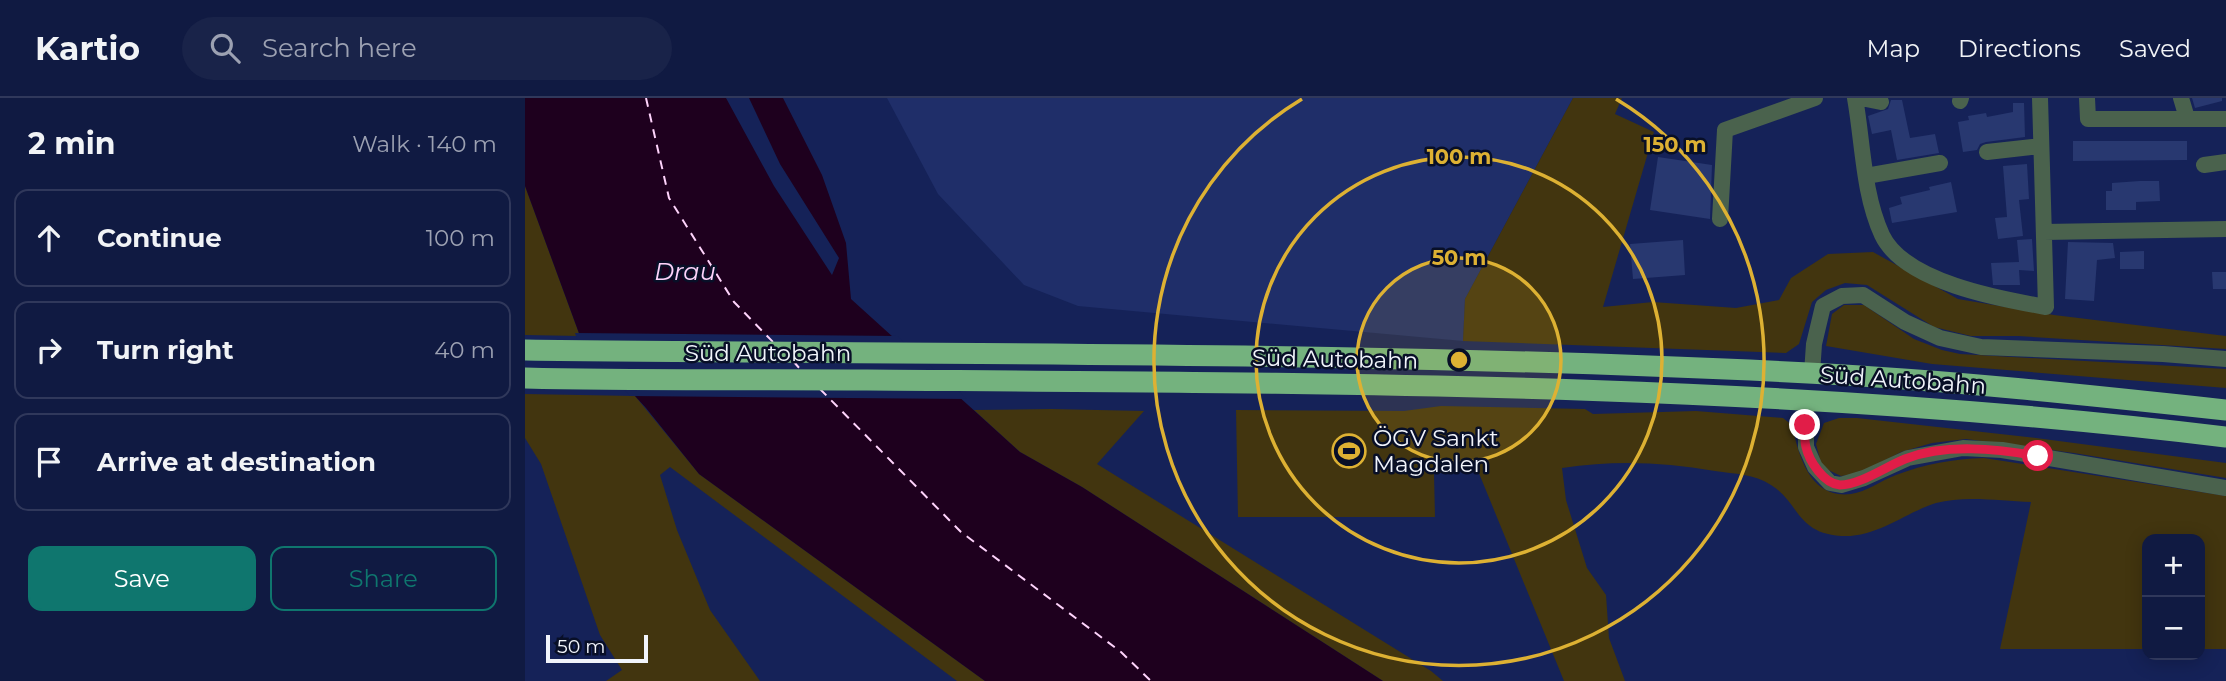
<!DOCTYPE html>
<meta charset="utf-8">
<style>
:root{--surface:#101a42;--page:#192349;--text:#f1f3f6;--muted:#9ca1b2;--line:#30385b;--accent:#0f766e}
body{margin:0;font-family:Montserrat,sans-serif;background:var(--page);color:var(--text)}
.controls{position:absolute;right:21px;bottom:21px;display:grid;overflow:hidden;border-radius:14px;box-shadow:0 4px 18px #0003}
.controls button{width:63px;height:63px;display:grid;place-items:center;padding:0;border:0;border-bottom:2px solid var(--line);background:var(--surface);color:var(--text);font:35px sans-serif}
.scale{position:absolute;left:21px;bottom:18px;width:102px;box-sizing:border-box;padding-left:7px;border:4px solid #f1f4fb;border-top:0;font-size:19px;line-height:24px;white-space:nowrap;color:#f1f4fb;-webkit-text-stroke:5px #080f27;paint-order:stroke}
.stop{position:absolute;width:21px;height:21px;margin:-16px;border:5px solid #e11d48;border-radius:50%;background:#fff}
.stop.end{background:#e11d48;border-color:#fff;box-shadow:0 2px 7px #0008}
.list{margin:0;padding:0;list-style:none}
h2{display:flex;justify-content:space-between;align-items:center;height:91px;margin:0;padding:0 28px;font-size:30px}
h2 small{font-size:23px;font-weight:400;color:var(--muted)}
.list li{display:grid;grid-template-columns:46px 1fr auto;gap:21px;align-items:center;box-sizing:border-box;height:98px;margin:0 14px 14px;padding:0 14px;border:2px solid var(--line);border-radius:14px}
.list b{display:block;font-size:26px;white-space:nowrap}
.list em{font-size:23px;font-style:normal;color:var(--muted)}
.actions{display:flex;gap:14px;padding:21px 28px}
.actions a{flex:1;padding:16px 0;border:2px solid var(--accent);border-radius:14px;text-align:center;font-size:24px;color:var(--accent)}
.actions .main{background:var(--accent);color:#fff}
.icon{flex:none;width:38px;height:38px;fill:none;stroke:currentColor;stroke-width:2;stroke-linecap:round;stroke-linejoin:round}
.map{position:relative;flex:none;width:1701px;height:583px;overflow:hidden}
header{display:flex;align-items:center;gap:42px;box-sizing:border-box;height:98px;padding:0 35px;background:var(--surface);border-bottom:2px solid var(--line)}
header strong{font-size:33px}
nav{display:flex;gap:38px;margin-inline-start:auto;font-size:24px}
.search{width:490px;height:63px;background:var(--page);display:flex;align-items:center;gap:18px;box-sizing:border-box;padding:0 24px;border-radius:38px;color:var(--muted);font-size:26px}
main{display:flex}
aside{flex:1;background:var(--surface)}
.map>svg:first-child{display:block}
.built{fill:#1f2e69}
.green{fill:#42350f}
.water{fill:#1e001e}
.pier{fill:#152258}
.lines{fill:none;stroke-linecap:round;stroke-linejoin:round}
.ferry{stroke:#fed3fb;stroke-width:2;stroke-dasharray:9 7;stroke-linecap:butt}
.building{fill:#283870}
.minor{stroke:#4a624d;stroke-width:16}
.highway{stroke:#74b27e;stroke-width:21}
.route{stroke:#e11d48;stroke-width:9}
.ring{fill:none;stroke:#ddb133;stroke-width:3.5}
.labels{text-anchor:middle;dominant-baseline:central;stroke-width:5;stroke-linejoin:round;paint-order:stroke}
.street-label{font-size:23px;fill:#f1f4fb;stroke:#080f27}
.poi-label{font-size:23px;fill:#f1f4fb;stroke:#080f27;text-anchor:start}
.water-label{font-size:24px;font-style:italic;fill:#fed3fb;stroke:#080f27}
.centre{fill:#ddb133;stroke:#080f27;stroke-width:3.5}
.ring-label{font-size:21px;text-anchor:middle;font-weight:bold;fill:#ddb133;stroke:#080f27;stroke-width:5;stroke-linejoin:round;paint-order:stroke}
</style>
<header>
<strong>Kartio</strong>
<div class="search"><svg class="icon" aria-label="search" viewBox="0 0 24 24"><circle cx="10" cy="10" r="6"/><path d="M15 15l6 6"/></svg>Search here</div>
<nav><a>Map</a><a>Directions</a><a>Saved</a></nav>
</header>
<main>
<aside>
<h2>2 min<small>Walk · 140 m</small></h2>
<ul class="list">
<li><svg class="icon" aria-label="ahead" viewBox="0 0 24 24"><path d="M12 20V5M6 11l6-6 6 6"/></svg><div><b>Continue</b></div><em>100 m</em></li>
<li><svg class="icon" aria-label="right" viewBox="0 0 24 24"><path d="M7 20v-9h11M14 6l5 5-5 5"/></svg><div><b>Turn right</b></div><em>40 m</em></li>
<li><svg class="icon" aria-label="arrive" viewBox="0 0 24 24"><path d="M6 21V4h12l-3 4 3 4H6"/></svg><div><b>Arrive at destination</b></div></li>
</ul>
<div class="actions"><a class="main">Save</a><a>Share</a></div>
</aside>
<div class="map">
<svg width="1701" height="583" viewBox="0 0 1701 583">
<rect width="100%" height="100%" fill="#152258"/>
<path class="built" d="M362,0H1048L940,201L938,243L553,208L499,187L413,96Z"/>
<path class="green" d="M1048,0H1097L1090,16L1129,34L1078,209L1128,204L1211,210L1254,202L1266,180L1303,156L1348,154L1433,201L1529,217L1701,238V251L1493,238H1446L1409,229L1342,187L1320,185L1301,192L1287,204L1274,246L1261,255L938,243L940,201Z
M0,88L55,238L0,237Z
M1319,207H1339L1389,241L1417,252L1435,256L1701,271V290L1407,266L1301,248L1307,216Z
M0,296L110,298L174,376L460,583H432L145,369L135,377L152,432L185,512L235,583H81L97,572L75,537L16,366L0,340Z
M916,308L1060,311L1068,316L1171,313L1258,320L1267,327C1274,359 1285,401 1326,396C1341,394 1357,382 1371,377C1400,366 1428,361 1459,360L1701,398V551H1675V441H1622V551H1475L1506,404C1476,403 1440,397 1411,405C1379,415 1352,440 1316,438C1271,435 1274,404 1246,387C1229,376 1210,376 1190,373C1136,364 1091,362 1037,370L1041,402L1062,470L1081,497L1084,540L1100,583H1039L951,368L909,376L910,419H713L711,312L879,313Z
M526,311L619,313L572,366L906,573L918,583H858L557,389L495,354L449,312Z
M1314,320H1332L1511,340L1701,365V380L1549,355L1441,341L1407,345L1376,354L1335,375L1316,378L1297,369L1291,346L1299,325Z"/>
<path class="water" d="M0,0H201L249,88L307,177L314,160L255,66L224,0H258L297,77L321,145L326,201L495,354L557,389L858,583H460L174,376L121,310L55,238L0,88Z"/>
<path class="pier" d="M50,235L372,238L442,301L105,298L52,241Z"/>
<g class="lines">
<path class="ferry" d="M121,0L144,100L209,204L249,245
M268,263L276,272
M295,291L436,434L596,554L626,583"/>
</g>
<path class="building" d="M1667,0H1697V3L1670,10Z
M1366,2H1377L1385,40L1410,36L1414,55L1372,62L1366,32L1347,36L1343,18L1363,11Z
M1488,5H1499L1500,39L1461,44L1455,46L1452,52L1438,54L1433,24L1444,22L1443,18L1461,15L1462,19L1488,14Z
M1548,43H1662V62L1548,63Z
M1133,59L1187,67L1185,121L1125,112Z
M1502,66L1504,101L1494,102L1498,138L1473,141L1470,120L1482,119L1478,68Z
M1615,83H1634L1635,103L1611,104V112H1581V93H1587V85Z
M1426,84L1432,114L1367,125L1364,110L1377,106L1375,99L1405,92L1404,89Z
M1507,141L1509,173L1494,172L1495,187H1468L1466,165L1494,164L1492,142Z
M1158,142L1160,177L1108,181L1105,146Z
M1543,144L1588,145L1590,160L1572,162L1569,203L1540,201Z
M1619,153V171H1595V154Z
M1687,174H1701V191H1688Z"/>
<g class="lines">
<path class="minor" d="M1330,0C1338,45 1338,96 1357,137C1379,184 1475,201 1521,209L1515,0
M1336,0L1356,4
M1562,0L1563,21H1701
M1656,0L1662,20
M1435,3L1436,0
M1462,54L1516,48
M1679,67L1701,64
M1341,78L1415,65
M1195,121L1200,32L1290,0
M1519,134L1701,131
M1287,275L1289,246L1298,208L1317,198L1338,197L1380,224L1415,240L1456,249L1638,256L1701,261
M1281,302V349L1290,369L1305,385L1316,387L1339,380L1383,360L1438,350L1477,352L1701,390"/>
<path class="highway" d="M0,252C428,257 856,253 1283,275C1423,282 1562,297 1701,312
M0,280C114,283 228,281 342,282C795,285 1251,284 1701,339"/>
</g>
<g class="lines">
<path class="route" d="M1280,327C1280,334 1279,342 1281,349C1284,363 1299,386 1315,387C1335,387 1362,368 1380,361C1421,345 1472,351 1513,358"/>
</g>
<circle cx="934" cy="262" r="102" fill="#ddb133" fill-opacity=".12"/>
<g class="ring">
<circle cx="934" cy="262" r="102"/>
<circle cx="934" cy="262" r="203"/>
<path d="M1091 1A305 305 0 1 1 777 1"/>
</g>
<defs>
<symbol id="stadium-ring" viewBox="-11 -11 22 22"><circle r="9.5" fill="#080f27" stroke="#ddb133" stroke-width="1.5"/><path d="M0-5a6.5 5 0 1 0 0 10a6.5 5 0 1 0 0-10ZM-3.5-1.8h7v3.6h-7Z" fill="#ddb133"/></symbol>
</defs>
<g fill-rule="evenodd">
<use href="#stadium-ring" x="805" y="334" width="38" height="38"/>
</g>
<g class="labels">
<g class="street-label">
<text x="243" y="255">Süd Autobahn</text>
<text transform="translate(810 261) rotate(1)">Süd Autobahn</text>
<text transform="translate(1378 282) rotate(4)">Süd Autobahn</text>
</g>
<g class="poi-label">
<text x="848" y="340">ÖGV Sankt<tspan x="848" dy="26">Magdalen</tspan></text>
</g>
<g class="water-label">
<text x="160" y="173">Drau</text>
</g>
</g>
<circle cx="934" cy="262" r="10" class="centre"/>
<g class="ring-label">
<text x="1150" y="54">150 m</text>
<text x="934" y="66">100 m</text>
<text x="934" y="167">50 m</text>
</g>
</svg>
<div class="controls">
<button>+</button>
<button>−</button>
</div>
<div class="scale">50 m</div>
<div class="stop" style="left:1513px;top:358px"></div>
<div class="stop end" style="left:1280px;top:327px"></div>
</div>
</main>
